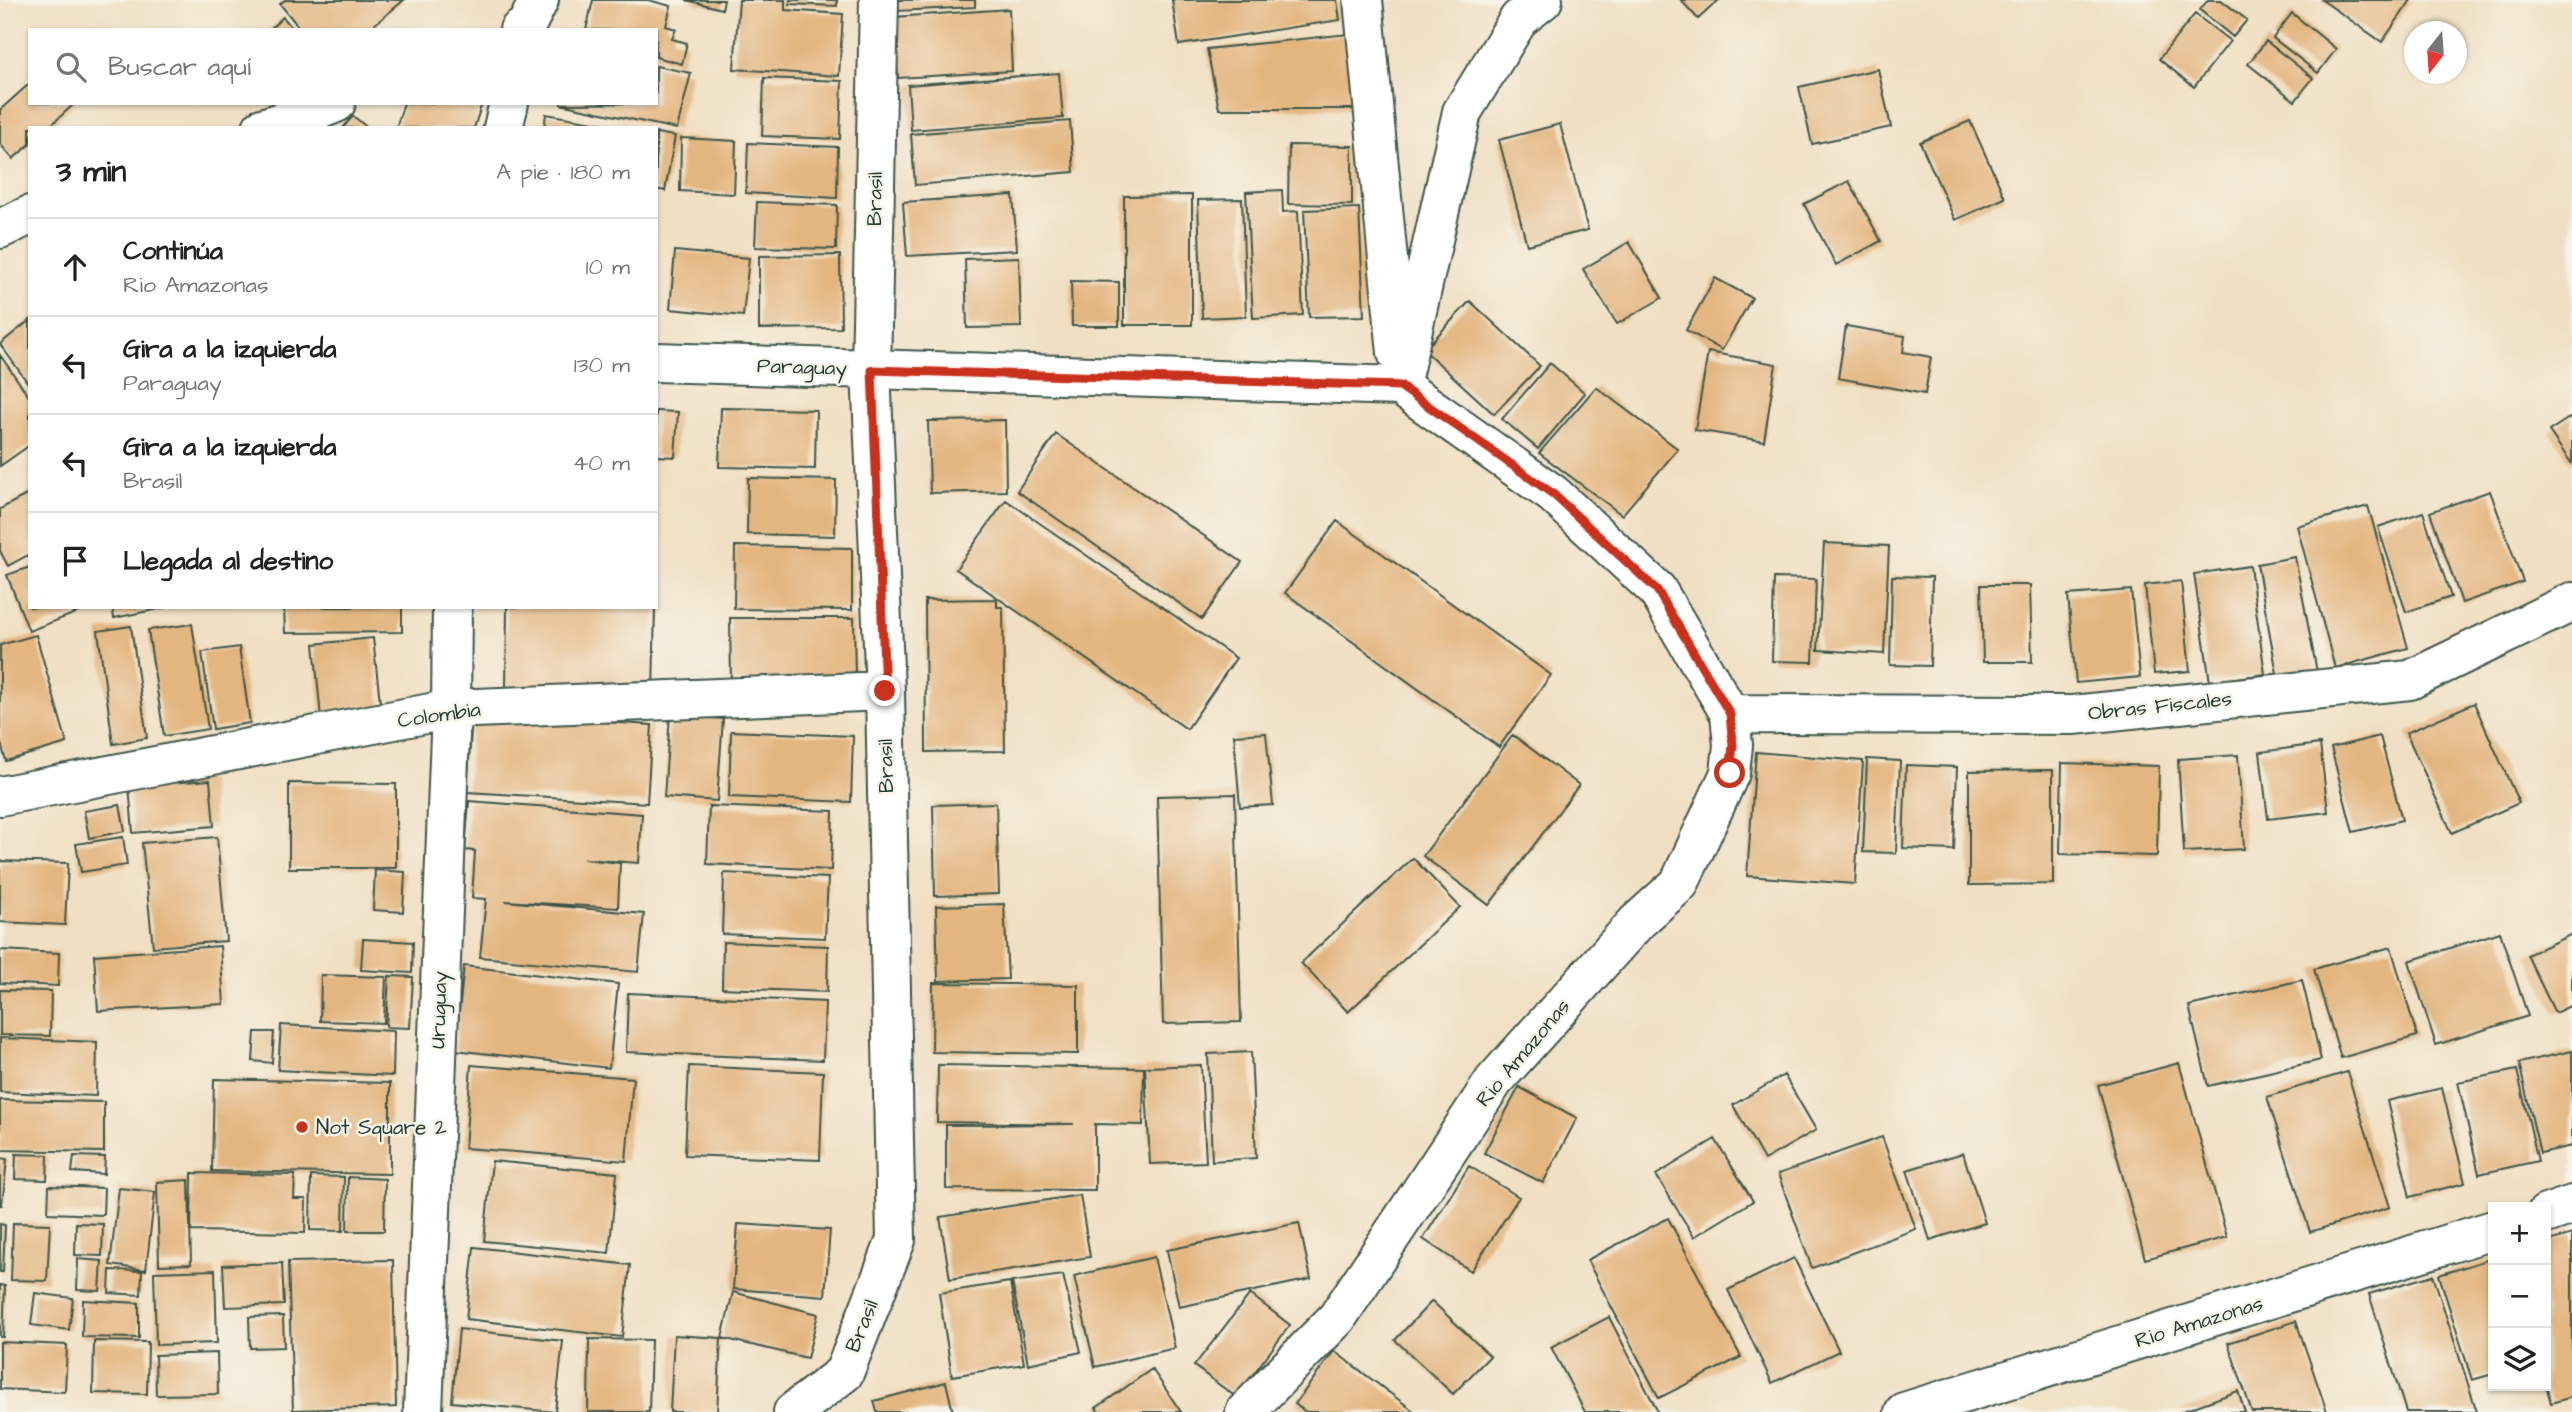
<!DOCTYPE html>
<html lang="es">
<meta charset="utf-8">
<style>
:root{--surface:#fff;--page:#f6f6f6;--text:#222;--muted:#767676;--line:#e0e0e0}
body{margin:0;font-family:"Architects Daughter",sans-serif;background:var(--page);color:var(--text)}
.controls{position:absolute;right:21px;bottom:21px;display:grid;overflow:hidden;border-radius:0px;box-shadow:0 2px 5px #0004}
.controls button{width:63px;height:63px;display:grid;place-items:center;padding:0;border:0;border-bottom:2px solid var(--line);background:var(--surface);color:var(--text);font:35px sans-serif}
.compass{position:absolute;left:2404px;top:21px;width:63px;height:63px;border-radius:50%;background:var(--surface);box-shadow:0 2px 5px #0004;rotate:197deg}
.stop{position:absolute;width:21px;height:21px;margin:-16px;border:5px solid #c8321e;border-radius:50%;background:#fff}
.stop.end{background:#c8321e;border-color:#fff;box-shadow:0 2px 7px #0008}
.list{margin:0;padding:0;list-style:none}
h2{display:flex;justify-content:space-between;align-items:center;height:91px;margin:0;padding:0 28px;font-size:30px}
h2 small{font-size:23px;font-weight:400;color:var(--muted)}
.list li{display:grid;grid-template-columns:46px 1fr auto;gap:21px;align-items:center;box-sizing:border-box;height:98px;padding:0 28px;border-top:2px solid var(--line)}
.list b{display:block;font-size:26px;white-space:nowrap}
.list p{margin:0;font-size:23px;white-space:nowrap;color:var(--muted)}
.list em{font-size:23px;font-style:normal;color:var(--muted)}
.icon{flex:none;width:38px;height:38px;fill:none;stroke:currentColor;stroke-width:2;stroke-linecap:round;stroke-linejoin:round}
.map{position:relative;flex:none;width:2572px;height:1412px;overflow:hidden}
.search{position:absolute;background:var(--surface);box-shadow:0 2px 5px #0004;left:28px;top:28px;width:630px;height:77px;display:flex;align-items:center;gap:18px;box-sizing:border-box;padding:0 24px;border-radius:0px;color:var(--muted);font-size:26px}
.panel{position:absolute;background:var(--surface);box-shadow:0 2px 5px #0004;left:28px;top:126px;width:630px;height:483px;border-radius:0px}
.map>svg:first-child{display:block}
.building{fill:#e3b57f}
.lines{fill:none;stroke-linecap:round;stroke-linejoin:round}
.minor-casing{stroke:#3e5549;stroke-width:42}
.minor{stroke:#fff;stroke-width:38}
.route{stroke:#c8321e;stroke-width:9}
.poi-dot{fill:#c8321e;stroke:#f7f3e8;stroke-width:2.5}
.labels{text-anchor:middle;dominant-baseline:central;stroke-width:5;stroke-linejoin:round;paint-order:stroke}
.street-label{font-size:21px;fill:#1f3d34;stroke:#f7f3e8}
.poi-label{font-size:21px;fill:#1f3d34;stroke:#f7f3e8;text-anchor:start}
</style>
<div class="map">
<svg width="2572" height="1412" viewBox="0 0 2572 1412">
<rect width="100%" height="100%" fill="#f7f3e8"/>
<filter id="ink" filterUnits="userSpaceOnUse"><feTurbulence type="fractalNoise" baseFrequency=".0143" numOctaves="2"/><feDisplacementMap in="SourceGraphic" scale="14" xChannelSelector="R" yChannelSelector="G"/><feConvolveMatrix kernelMatrix="1 2 1 2 8 2 1 2 1" color-interpolation-filters="sRGB"/></filter>
<filter id="wash" filterUnits="userSpaceOnUse"><feTurbulence type="fractalNoise" baseFrequency=".00686" numOctaves="4" result="noise"/><feDisplacementMap in="SourceGraphic" scale="28" xChannelSelector="R" yChannelSelector="G"/><feGaussianBlur stdDeviation="1.57" result="paint"/><feColorMatrix in="noise" values="0 0 0 0 0 0 0 0 0 0 0 0 0 0 0 0 0 1.4 0 .05"/><feComposite in="paint" operator="in"/></filter>
<g filter="url(#wash)">
<rect width="100%" height="100%" fill="#f0dfc2"/>
<g id="blocks">
<path class="building" d="M285,0H404L368,30H301L280,4Z
M593,0H648L671,6L666,26L676,29L672,39L687,43L682,64L656,57V30H586Z
M686,0H724L722,9Z
M739,0H785V10L843,14L839,76L734,69Z
M790,0H837V6L790,4Z
M897,0H975V7L897,11Z
M1172,0H1337L1340,20L1179,45Z
M1681,0H1719L1698,19Z
M2208,0H2221L2247,20L2233,37L2200,10Z
M2322,0H2411L2382,42Z
M1009,9L1012,71L898,78L894,17Z
M2292,13L2336,49L2318,73L2273,38Z
M2195,14L2230,41L2194,87L2159,59Z
M283,17L294,30H269Z
M1348,34L1357,109H1219L1207,49Z
M2266,41L2313,78L2295,101L2248,64Z
M656,66L691,73L677,129L560,104L656,103Z
M1878,69L1891,127L1812,144L1799,87Z
M1059,73L1063,118L911,130L908,85Z
M764,78L842,81L840,139L762,136Z
M30,83V103H75L48,128H30V144L13,159L0,144V110Z
M404,103H482L474,128H396Z
M546,114L616,126V128H544Z
M353,116L368,128H343Z
M1070,121L1074,172L915,185L911,134Z
M1970,121L2005,198L1955,220L1920,142Z
M1560,124L1588,230L1527,245L1499,140Z
M656,133L675,136L665,191L656,189Z
M681,138L736,141L734,194L680,191Z
M748,143L838,147L837,198L746,193Z
M1289,145L1352,146V205L1288,204Z
M1849,181L1881,241L1836,265L1804,204Z
M1282,190L1283,212L1298,211L1303,315L1253,318L1246,192Z
M1013,195L1017,250L907,256L903,202Z
M1192,195V325H1124V196Z
M1242,199L1246,316L1202,318L1198,200Z
M757,202L837,205L836,249L755,247Z
M1359,208L1364,316L1309,317L1304,210Z
M1629,242L1662,298L1617,324L1583,269Z
M675,251L749,258L743,316L670,309Z
M840,255L841,328L759,329V256Z
M1019,257L1021,327L967,328L965,259Z
M1715,278L1752,298L1722,350L1686,330Z
M1071,281L1119,282V326H1072Z
M1470,301L1540,366L1494,414L1424,350Z
M30,320V386L0,344Z
M1846,326L1905,336L1903,352L1931,357L1925,394L1838,378Z
M1708,352L1776,364L1764,441L1695,430Z
M0,355L30,398V445L0,466Z
M1550,363L1585,393L1538,449L1502,419Z
M1596,387L1678,449L1622,515L1539,453Z
M721,408L816,410L815,469L719,467Z
M656,411L678,412L675,457L656,456Z
M2572,416V464L2549,431Z
M1005,420L1006,491L930,493L928,421Z
M1056,434L1242,562L1202,619L1017,491Z
M748,478L836,480L835,536L747,534Z
M2490,491L2523,582L2462,603L2430,512Z
M30,493V554L8,566L0,551V509Z
M1006,500L1236,658L1187,729L956,569Z
M2368,506L2408,648L2335,668L2297,526Z
M2423,512L2451,597L2406,612L2378,527Z
M1337,521L1551,675L1499,747L1285,593Z
M1824,543L1889,546L1884,654L1818,650Z
M735,546L852,548V610L734,609Z
M2295,557L2317,672L2278,679L2257,564Z
M2250,566L2265,674L2210,682L2194,574Z
M30,567V607H83L84,610L29,631L7,575Z
M1892,576L1932,577L1930,666L1890,665Z
M1774,578L1816,579L1813,662L1772,661Z
M2181,581L2190,671L2154,674L2145,585Z
M1981,585H2030L2032,662H1983Z
M2131,590L2140,677L2076,683L2068,595Z
M997,599V607H1003L1005,751L926,752L925,600Z
M112,607H164V608L114,618Z
M284,607H402V632L285,633Z
M507,607H655L653,691L506,687Z
M730,618H854L855,680L731,681Z
M192,624L208,729L164,736L148,630Z
M131,626L147,738L113,744L98,631Z
M36,635L67,743L6,761L0,740V645Z
M373,638L381,711L321,718L314,644Z
M239,647L250,723L213,729L202,652Z
M2474,703L2519,803L2452,833L2406,733Z
M472,714L652,725L647,803L467,792Z
M670,715L723,719L717,801L664,797Z
M731,731L853,736L851,802L729,797Z
M1266,733L1273,805L1240,807L1234,735Z
M1513,735L1579,785L1489,905L1423,856Z
M2380,736L2402,820L2353,832L2331,748Z
M2320,744L2328,812L2268,819L2260,752Z
M1756,752L1863,761L1855,884L1747,876Z
M2238,755L2244,849L2184,852L2178,759Z
M1867,759L1900,761L1896,853L1863,852Z
M2062,763L2159,766L2157,856L2060,854Z
M1906,765L1957,767L1954,850L1903,848Z
M2053,770V884L1969,885V771Z
M210,780L214,826L133,833L129,786Z
M289,783L396,784V868H289Z
M1235,794L1241,1022L1163,1024L1157,796Z
M469,801L642,814L639,863L584,859L620,863L618,908L505,901L644,914L638,972L480,957L486,899L472,898L475,851L465,850Z
M996,803L999,894L935,896L933,805Z
M120,805L125,831L89,838L84,811Z
M709,806L833,811L831,870L707,864Z
M123,837L127,865L81,872L76,844Z
M217,837L226,941L153,947L142,843Z
M1413,858L1460,907L1348,1012L1301,963Z
M0,861L68,863L65,925L0,922Z
M375,870L405,872L403,912L373,910Z
M724,873L828,878L825,938L722,934Z
M1004,904L1008,979L938,981L936,906Z
M2500,932L2528,1016L2436,1045L2409,961Z
M2572,934V1005L2555,1013L2527,955Z
M363,939L413,942L412,973L361,970Z
M723,942L828,946L827,992L722,988Z
M220,946L224,1004L98,1011L94,955Z
M2391,947L2417,1036L2341,1058L2314,969Z
M0,950L59,953L58,986L0,983Z
M464,966L618,984L609,1068L455,1050Z
M321,975L386,977L384,1023L320,1021Z
M389,976L413,977L410,1028L386,1027Z
M2302,980L2321,1060L2208,1086L2189,1006Z
M933,983L1078,985V1054L932,1052Z
M0,990L51,991L50,1036L0,1035Z
M628,993L825,1002L823,1060L626,1052Z
M281,1025L394,1031L393,1076L278,1070Z
M255,1032H274L272,1063L253,1061Z
M0,1038L97,1042L96,1096L0,1092Z
M2572,1051V1146L2540,1153L2519,1063Z
M1251,1052L1256,1158L1212,1161L1208,1054Z
M2179,1063L2227,1237L2145,1259L2098,1085Z
M471,1065L633,1078L626,1161L465,1148Z
M938,1065L1144,1068L1143,1125L1095,1124V1190L946,1189V1125L1074,1124L937,1122Z
M1201,1065L1206,1162L1150,1164L1145,1067Z
M689,1066L823,1072L820,1160L685,1155Z
M2517,1070L2538,1161L2479,1174L2458,1082Z
M2347,1072L2390,1207L2310,1232L2267,1097Z
M1784,1075L1816,1130L1764,1160L1733,1105Z
M214,1079L390,1083V1174L212,1171Z
M1519,1087L1577,1118L1543,1183L1484,1153Z
M2442,1088L2465,1183L2410,1197L2387,1101Z
M0,1100L104,1102V1152L0,1150Z
M1882,1137L1916,1229L1812,1268L1778,1174Z
M1715,1139L1753,1201L1694,1237L1656,1175Z
M1963,1153L1985,1223L1930,1240L1907,1170Z
M16,1154L48,1155L47,1180L15,1179Z
M74,1156L105,1157L104,1174L72,1172Z
M0,1158L7,1159L2,1205H0Z
M492,1161L617,1173L609,1253L484,1241Z
M1469,1166L1519,1197L1471,1271L1423,1239Z
M192,1173L295,1175L294,1199H306L305,1233L191,1231Z
M311,1176L344,1177L343,1231L310,1230Z
M348,1177L385,1179L384,1231H347Z
M189,1180L191,1264L159,1265L157,1182Z
M49,1186L104,1188L103,1215L48,1213Z
M119,1188L155,1192L146,1270L110,1265Z
M1080,1195L1090,1257L950,1279L940,1217Z
M1668,1218L1741,1357L1659,1398L1587,1260Z
M13,1223L50,1224L47,1281L11,1280Z
M76,1223L103,1224L102,1256L75,1255Z
M1299,1223L1311,1279L1179,1307L1167,1250Z
M0,1224L5,1225L3,1272H0Z
M738,1224L830,1230L825,1296L733,1289Z
M2572,1234V1397L2551,1403L2546,1385V1242Z
M474,1247L630,1265L622,1337L466,1319Z
M1154,1257L1175,1348L1095,1367L1074,1276Z
M1794,1258L1839,1351L1772,1383L1728,1290Z
M2493,1258V1374L2472,1380L2439,1275Z
M78,1259L102,1261L100,1291L77,1290Z
M393,1260L396,1407L293,1410L288,1262Z
M282,1263L284,1305L225,1307L223,1265Z
M110,1270L142,1271L141,1295L109,1293Z
M215,1270L217,1343L156,1345L154,1272Z
M1063,1275L1081,1352L1028,1364L1012,1282Z
M2433,1275L2477,1412H2406L2369,1294Z
M1010,1282L1024,1364L952,1376L939,1293Z
M0,1285L5,1286L3,1337H0Z
M733,1292L818,1314L807,1358L722,1338Z
M35,1293L73,1298L69,1330L31,1325Z
M1250,1294L1290,1325L1236,1397L1194,1366Z
M83,1300L139,1303V1338L82,1337Z
M1432,1301L1490,1356L1453,1394L1395,1340Z
M283,1316L284,1347L250,1348L249,1317Z
M1609,1317L1658,1412H1585L1551,1347Z
M2296,1321L2327,1412H2252L2228,1343Z
M459,1329L563,1341L555,1412L452,1402Z
M674,1335L721,1338L717,1412H670Z
M589,1339L651,1340L649,1412H588Z
M94,1341L148,1342L147,1394L93,1393Z
M0,1342L67,1345L65,1392L0,1389Z
M1334,1351L1415,1412H1306L1295,1404Z
M217,1353L218,1394L156,1395L155,1355Z
M1152,1369L1181,1412H1099L1096,1408Z
M946,1382L953,1412H877L874,1401Z
M2238,1391L2245,1412H2180Z"/>
</g>
</g>
<g filter="url(#ink)">
<use href="#blocks" fill-opacity="0" stroke="#3e5549" stroke-width="2"/>
<g class="lines">
<defs>
<path id="minor" d="M1363,0L1397,353
M519,30L525,28L539,0
M262,128L309,114L336,103
M503,128L509,103
M0,229L30,215
M656,362L1400,386L1553,494L1657,590L1730,714L1733,745L1730,773L1679,884L1637,922L1494,1081L1337,1318L1245,1412
M1400,386L1462,112L1519,19L1543,0
M1730,714L2073,715L2410,680L2572,602
M0,796L451,709L885,691
M2546,1214L2572,1205
M423,1412L451,709L452,607
M793,1412L844,1373L896,1240L885,691L871,370L879,0
M1904,1412L2493,1230"/>
</defs>
<use href="#minor" class="minor-casing"/>
<use href="#minor" class="minor"/>
</g>
</g>
<g class="lines" filter="url(#ink)">
<path class="route" d="M885,691L872,370L1400,386L1553,494L1657,590L1730,714L1733,745L1730,773"/>
</g>
<circle class="poi-dot" cx="302" cy="1127" r="7"/>
<g class="labels">
<g class="street-label">
<text transform="translate(875 199) rotate(-89)">Brasil</text>
<text transform="translate(802 367) rotate(2)">Paraguay</text>
<text transform="translate(2160 706) rotate(-6)">Obras Fiscales</text>
<text transform="translate(439 715) rotate(-8)">Colombia</text>
<text transform="translate(886 766) rotate(-91)">Brasil</text>
<text transform="translate(439 1010) rotate(-88)">Uruguay</text>
<text transform="translate(1523 1053) rotate(-50)">Rio Amazonas</text>
<text transform="translate(2199 1322) rotate(-17)">Rio Amazonas</text>
<text transform="translate(862 1326) rotate(-68)">Brasil</text>
</g>
<g class="poi-label">
<text x="316" y="1127">Not Square 2</text>
</g>
</g>
</svg>
<div class="controls">
<button>+</button>
<button>−</button>
<button><svg class="icon" aria-label="layers" viewBox="0 0 24 24"><path d="M12 4l9 5-9 5-9-5zM3 14l9 5 9-5"/></svg></button>
</div>
<svg class="compass" viewBox="-18 -18 36 36"><path d="M0-13l5 13h-10z" fill="#e53935"/><path d="M0 13l5-13h-10z" fill="#767676"/></svg>
<div class="stop" style="left:1730px;top:773px"></div>
<div class="stop end" style="left:885px;top:691px"></div>
<div class="search"><svg class="icon" aria-label="search" viewBox="0 0 24 24"><circle cx="10" cy="10" r="6"/><path d="M15 15l6 6"/></svg>Buscar aquí</div>
<section class="panel">
<h2>3 min<small>A pie · 180 m</small></h2>
<ul class="list">
<li><svg class="icon" aria-label="ahead" viewBox="0 0 24 24"><path d="M12 20V5M6 11l6-6 6 6"/></svg><div><b>Continúa</b><p>Rio Amazonas</p></div><em>10 m</em></li>
<li><svg class="icon" aria-label="left" viewBox="0 0 24 24"><path d="M17 20v-9H6M10 6l-5 5 5 5"/></svg><div><b>Gira a la izquierda</b><p>Paraguay</p></div><em>130 m</em></li>
<li><svg class="icon" aria-label="left" viewBox="0 0 24 24"><path d="M17 20v-9H6M10 6l-5 5 5 5"/></svg><div><b>Gira a la izquierda</b><p>Brasil</p></div><em>40 m</em></li>
<li><svg class="icon" aria-label="arrive" viewBox="0 0 24 24"><path d="M6 21V4h12l-3 4 3 4H6"/></svg><div><b>Llegada al destino</b></div></li>
</ul>
</section>
</div>
